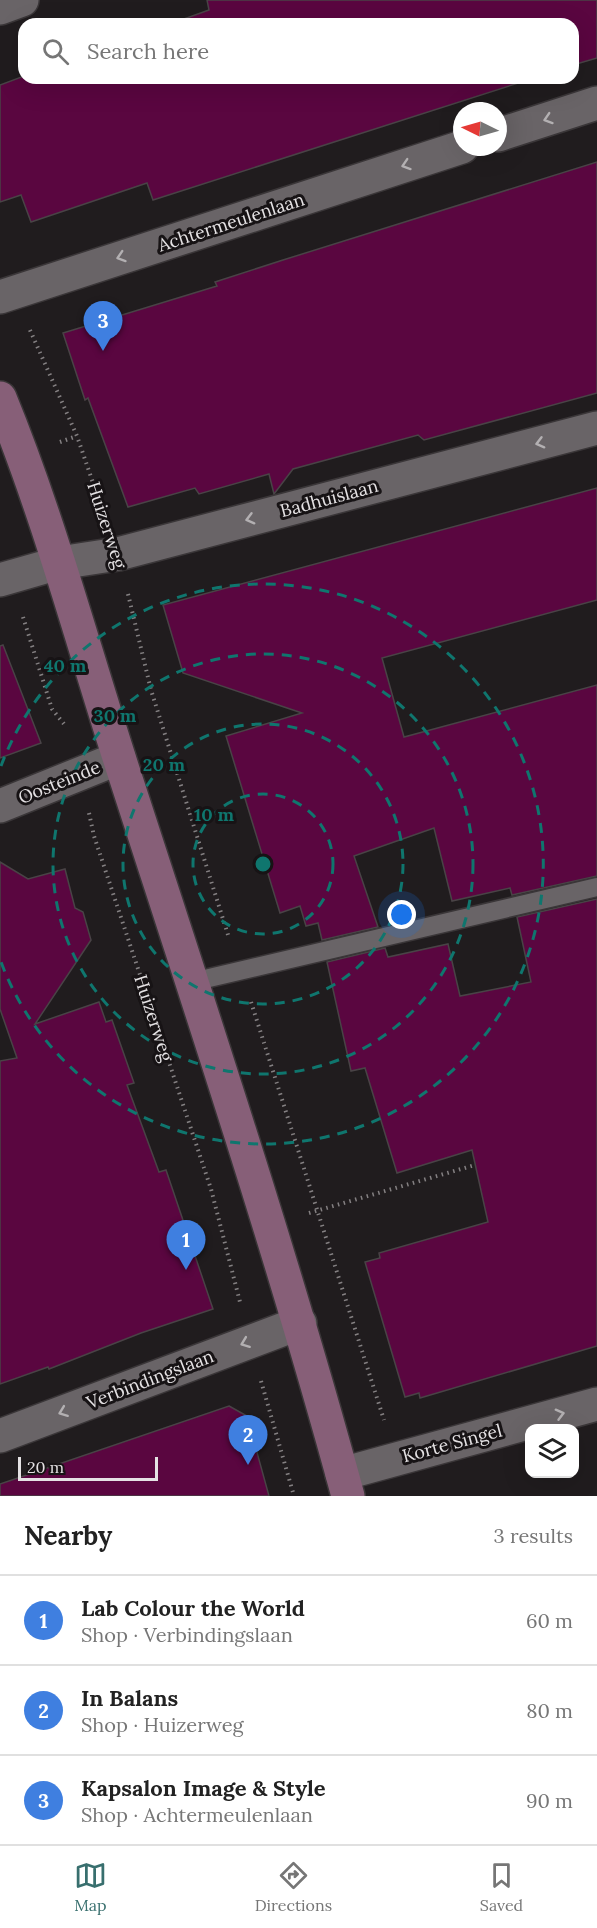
<!DOCTYPE html>
<meta charset="utf-8">
<style>
:root{--surface:#fff;--page:#f6f6f6;--text:#222;--muted:#767676;--line:#e0e0e0;--accent:#386f6e}
body{margin:0;font-family:Lora,serif;background:var(--page);color:var(--text)}
.controls{position:absolute;right:18px;bottom:18px;display:grid;overflow:hidden;border-radius:12px;box-shadow:0 6px 24px #0002}
.controls button{width:54px;height:54px;display:grid;place-items:center;padding:0;border:0;border-bottom:2px solid var(--line);background:var(--surface);color:var(--text);font:30px sans-serif}
.compass{position:absolute;left:453px;top:102px;width:54px;height:54px;border-radius:50%;background:var(--surface);box-shadow:0 6px 24px #0002;rotate:275deg}
.scale{position:absolute;left:18px;bottom:15px;width:140px;box-sizing:border-box;padding-left:6px;border:3px solid #e5e2e4;border-top:0;font-size:16px;line-height:21px;white-space:nowrap;color:#e5e2e4;-webkit-text-stroke:4px #171315;paint-order:stroke}
.you{position:absolute;left:402px;top:915px;width:21px;height:21px;margin:-15px;border:4px solid #fff;border-radius:50%;background:#1a73e8;box-shadow:0 0 0 9px #1a73e833}
.badge{display:grid;place-items:center;width:39px;height:39px;border-radius:50%;background:var(--accent);color:#fff;font-size:20px;font-weight:700}
.pin{position:absolute;translate:-50% -50px;filter:drop-shadow(0 2px 3px #0008)}
.pin::after{content:'';position:absolute;top:32px;width:21px;height:18px;background:inherit;clip-path:polygon(0 0,100% 0,50% 100%)}
.list{margin:0;padding:0;list-style:none}
h2{display:flex;justify-content:space-between;align-items:center;height:78px;margin:0;padding:0 24px;font-size:26px}
h2 small{font-size:20px;font-weight:400;color:var(--muted)}
.list li{display:grid;grid-template-columns:39px 1fr auto;gap:18px;align-items:center;box-sizing:border-box;height:90px;padding:0 24px;border-top:2px solid var(--line)}
.list b{display:block;font-size:22px;white-space:nowrap}
.list p{margin:0;font-size:20px;white-space:nowrap;color:var(--muted)}
.list em{font-size:20px;font-style:normal;color:var(--muted)}
.icon{flex:none;width:33px;height:33px;fill:none;stroke:currentColor;stroke-width:2;stroke-linecap:round;stroke-linejoin:round}
.map{position:relative;flex:none;width:597px;height:1496px;overflow:hidden}
.search{position:absolute;background:var(--surface);box-shadow:0 6px 24px #0002;left:18px;right:18px;top:18px;height:66px;display:flex;align-items:center;gap:15px;box-sizing:border-box;padding:0 21px;border-radius:18px;color:var(--muted);font-size:22px}
.sheet{height:348px;background:var(--surface)}
nav{display:flex;justify-content:space-around;align-items:center;box-sizing:border-box;height:84px;border-top:2px solid var(--line);background:var(--surface);font-size:16px;color:var(--muted)}
nav a{display:grid;justify-items:center;gap:3px}
nav .on{color:var(--accent)}
.map>svg:first-child{display:block}
.building{fill:#5a0640;stroke:#494346;stroke-width:1.5}
.lines{fill:none;stroke-linecap:round;stroke-linejoin:round}
.lane-casing{stroke:#3a3638;stroke-width:21}
.street-casing{stroke:#3a3638;stroke-width:36}
.secondary-casing{stroke:#3a3638;stroke-width:36}
.path{stroke:#848082;stroke-width:4;stroke-dasharray:1.5 4.5;stroke-linecap:butt}
.lane{stroke:#696467;stroke-width:18}
.street{stroke:#696467;stroke-width:33}
.secondary{stroke:#875f78;stroke-width:33}
.oneway{stroke:#b3b0b2}
.ring{fill:none;stroke:#0f766e;stroke-width:3;stroke-dasharray:10 8}
.labels{text-anchor:middle;dominant-baseline:central;stroke-width:6;stroke-linejoin:round;paint-order:stroke}
.street-label{font-size:18px;fill:#e5e2e4;stroke:#171315}
.centre{fill:#0f766e;stroke:#171315;stroke-width:3}
.ring-label{font-size:18px;text-anchor:middle;font-weight:bold;fill:#0f766e;stroke:#171315;stroke-width:6;stroke-linejoin:round;paint-order:stroke}
</style>
<div class="map">
<svg width="597" height="1496" viewBox="0 0 597 1496">
<rect width="100%" height="100%" fill="#201c1e"/>
<path class="building" d="M207,0H597V58L573,65V24H170L209,10Z
M24,76V78H534L153,200L147,183L31,222L21,195L0,202V85Z
M597,162V393L424,440L418,435L293,469L274,494L269,474L199,494L195,488L128,507L88,398L85,400L63,333L217,286L215,282L283,260Z
M597,488V600L382,658L404,737L597,685V876L512,895L510,888L452,901L434,828L354,856L378,927L322,940L318,923L306,926L300,906L280,913L226,736L302,713L183,673L163,605Z
M3,645L41,743L0,758V646Z
M0,862L28,879L65,869L75,908L83,912L91,940L35,1024L99,1002L106,1022L112,1020L134,1083L127,1085L159,1172L166,1170L213,1309L141,1333L49,1369L48,1367L0,1384V1061L17,1058L0,1009Z
M597,899V1346L420,1398L419,1393L405,1397L365,1262L380,1258L379,1253L488,1222L472,1150L397,1173L365,1068L351,1071L327,962L385,948L388,957L448,944L460,996L531,982L517,917Z
M229,1406L247,1416L269,1496H0V1484Z"/>
<g class="lines">
<defs>
<path id="lane" d="M192,982L597,887"/>
<path id="street" d="M0,8L22,0
M498,135L597,103
M0,297L462,147
M0,580L59,563L118,554L597,428
M0,806L119,758
M0,1436L300,1323
M342,1474L597,1404"/>
<path id="secondary" d="M0,398C52,525 86,658 129,788C205,1023 283,1257 348,1496"/>
</defs>
<use href="#lane" class="lane-casing"/>
<use href="#street" class="street-casing"/>
<use href="#secondary" class="secondary-casing"/>
<path class="path" d="M30,330L77,436L104,515
M60,442L77,436
M128,594L151,690L229,938
M23,617L52,709L64,724
M89,813L94,836L211,1189L240,1302
M251,1002L384,1420
M309,1213L475,1165
M261,1381L294,1496"/>
<use href="#lane" class="lane"/>
<use href="#street" class="street"/>
<use href="#secondary" class="secondary"/>
</g>
<defs><path id="oneway-chevron" d="M-2-3.5L2.5 0L-2 3.5" fill="none" stroke-width="1.6" stroke-linecap="round" stroke-linejoin="round" transform="scale(1.5)"/></defs>
<g class="oneway">
<use href="#oneway-chevron" transform="translate(548 119) rotate(162)"/>
<use href="#oneway-chevron" transform="translate(406 165) rotate(162)"/>
<use href="#oneway-chevron" transform="translate(121 257) rotate(162)"/>
<use href="#oneway-chevron" transform="translate(540 443) rotate(165)"/>
<use href="#oneway-chevron" transform="translate(250 519) rotate(165)"/>
<use href="#oneway-chevron" transform="translate(245 1343) rotate(159)"/>
<use href="#oneway-chevron" transform="translate(63 1412) rotate(159)"/>
<use href="#oneway-chevron" transform="translate(560 1414) rotate(-15)"/>
</g>
<g class="ring">
<circle cx="263" cy="864" r="70"/>
<circle cx="263" cy="864" r="140"/>
<circle cx="263" cy="864" r="210"/>
<path d="M1 766A280 280 0 1 1 1 962"/>
</g>
<g class="labels">
<g class="street-label">
<text transform="translate(231 222) rotate(-18)">Achtermeulenlaan</text>
<text transform="translate(329 498) rotate(-15)">Badhuislaan</text>
<text transform="translate(107 525) rotate(72)">Huizerweg</text>
<text transform="translate(59 782) rotate(-22)">Oosteinde</text>
<text transform="translate(154 1018) rotate(72)">Huizerweg</text>
<text transform="translate(150 1379) rotate(-21)">Verbindingslaan</text>
<text transform="translate(452 1443) rotate(-15)">Korte Singel</text>
</g>
</g>
<circle cx="263" cy="864" r="9" class="centre"/>
<g class="ring-label">
<text x="65" y="672">40 m</text>
<text x="115" y="722">30 m</text>
<text x="164" y="771">20 m</text>
<text x="214" y="821">10 m</text>
</g>
</svg>
<div class="controls">
<button><svg class="icon" aria-label="layers" viewBox="0 0 24 24"><path d="M12 4l9 5-9 5-9-5zM3 14l9 5 9-5"/></svg></button>
</div>
<svg class="compass" viewBox="-18 -18 36 36"><path d="M0-13l5 13h-10z" fill="#e53935"/><path d="M0 13l5-13h-10z" fill="#767676"/></svg>
<div class="scale">20 m</div>
<div class="you"></div>
<div class="pin badge" style="left:186px;top:1270px;background:#3f7fe0">1</div>
<div class="pin badge" style="left:248px;top:1465px;background:#3f7fe0">2</div>
<div class="pin badge" style="left:103px;top:351px;background:#3f7fe0">3</div>
<div class="search"><svg class="icon" aria-label="search" viewBox="0 0 24 24"><circle cx="10" cy="10" r="6"/><path d="M15 15l6 6"/></svg>Search here</div>
</div>
<section class="sheet">
<h2>Nearby<small>3 results</small></h2>
<ul class="list">
<li><span class="badge" style="background:#3f7fe0">1</span><div><b>Lab Colour the World</b><p>Shop · Verbindingslaan</p></div><em>60 m</em></li>
<li><span class="badge" style="background:#3f7fe0">2</span><div><b>In Balans</b><p>Shop · Huizerweg</p></div><em>80 m</em></li>
<li><span class="badge" style="background:#3f7fe0">3</span><div><b>Kapsalon Image &amp; Style</b><p>Shop · Achtermeulenlaan</p></div><em>90 m</em></li>
</ul>
</section>
<nav>
<a class="on"><svg class="icon" aria-label="map" viewBox="0 0 24 24"><path d="M3 6l6-2 6 2 6-2v14l-6 2-6-2-6 2zM9 4v14M15 6v14"/></svg>Map</a>
<a><svg class="icon" aria-label="directions" viewBox="0 0 24 24"><path d="M12 3l9 9-9 9-9-9zM9 14v-3h6M13 9l2 2-2 2"/></svg>Directions</a>
<a><svg class="icon" aria-label="saved" viewBox="0 0 24 24"><path d="M7 4h10v16l-5-4-5 4z"/></svg>Saved</a>
</nav>
